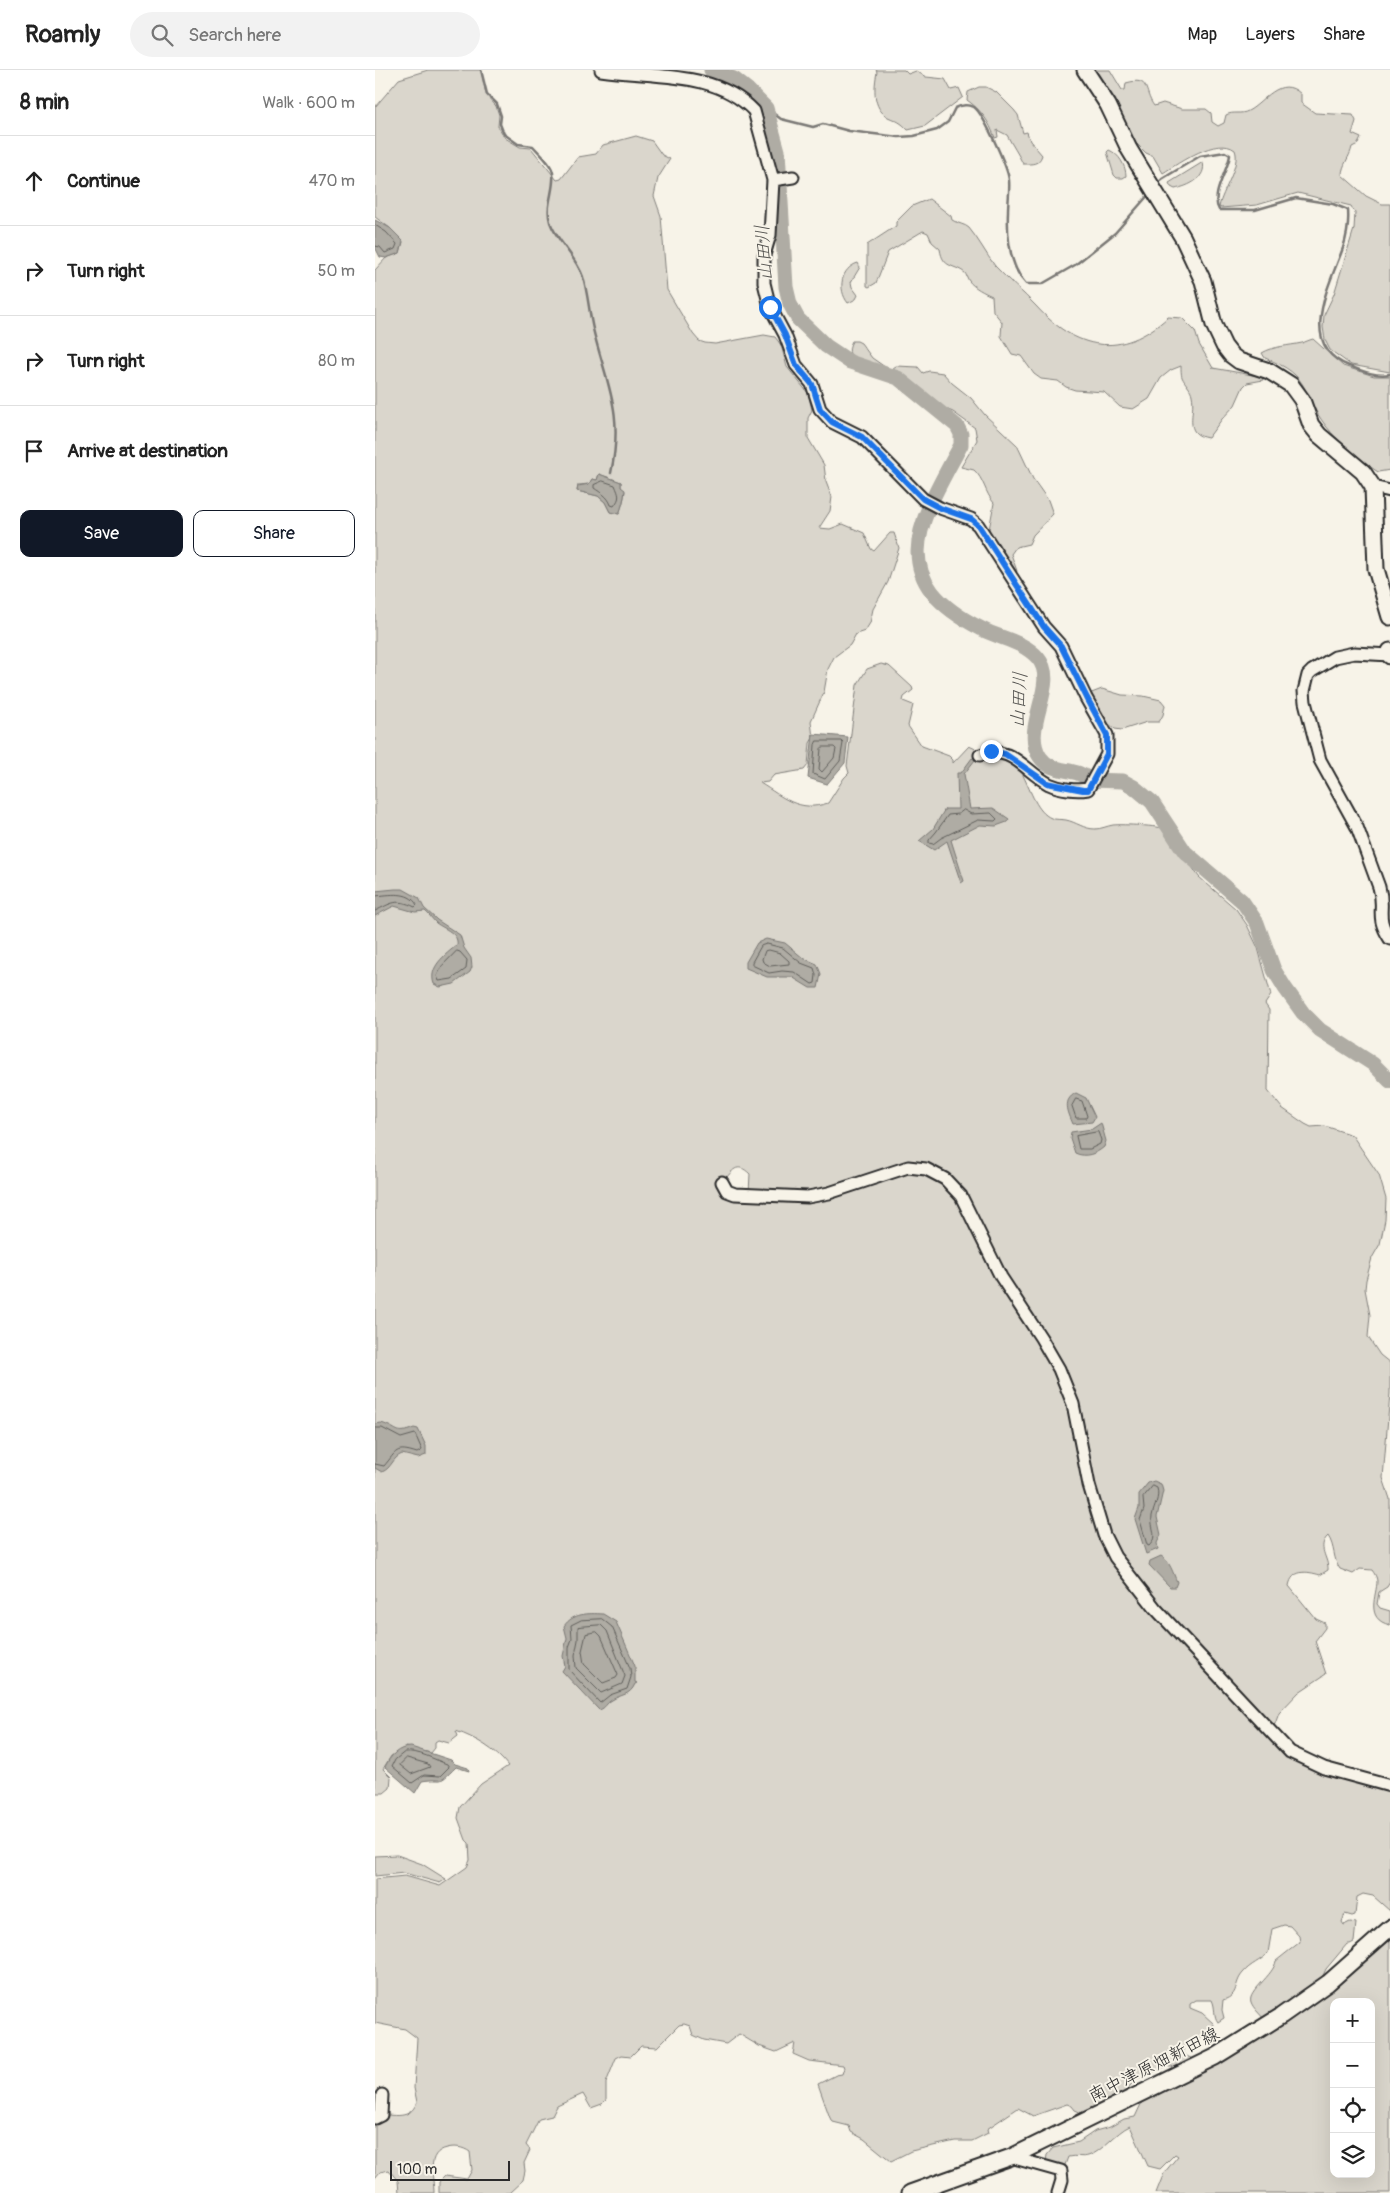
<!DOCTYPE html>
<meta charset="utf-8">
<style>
:root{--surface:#fff;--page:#f2f2f2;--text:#222;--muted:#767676;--line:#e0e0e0;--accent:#111827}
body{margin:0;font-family:Pangolin,"Klee One",sans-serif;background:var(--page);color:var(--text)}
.controls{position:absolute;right:15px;bottom:15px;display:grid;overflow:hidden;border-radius:10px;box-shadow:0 5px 20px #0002}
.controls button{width:45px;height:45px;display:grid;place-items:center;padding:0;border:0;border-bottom:1px solid var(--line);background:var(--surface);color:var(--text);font:25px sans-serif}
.scale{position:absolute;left:15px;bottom:12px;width:120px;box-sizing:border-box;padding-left:5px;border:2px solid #2b2b2b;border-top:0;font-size:14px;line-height:18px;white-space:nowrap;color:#2b2b2b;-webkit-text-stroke:4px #f7f3e8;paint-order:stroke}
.stop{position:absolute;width:15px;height:15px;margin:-11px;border:4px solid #1a73e8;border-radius:50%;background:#fff}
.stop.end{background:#1a73e8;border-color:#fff;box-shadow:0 1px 5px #0008}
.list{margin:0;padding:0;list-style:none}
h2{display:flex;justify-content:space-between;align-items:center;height:65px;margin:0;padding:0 20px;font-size:21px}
h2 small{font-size:16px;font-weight:400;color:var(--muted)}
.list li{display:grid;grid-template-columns:32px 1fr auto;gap:15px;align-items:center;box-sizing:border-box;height:90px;padding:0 20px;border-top:1px solid var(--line)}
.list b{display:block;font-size:19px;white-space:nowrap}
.list em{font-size:16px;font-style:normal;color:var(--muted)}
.actions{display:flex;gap:10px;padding:15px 20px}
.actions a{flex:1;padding:11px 0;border:1px solid var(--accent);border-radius:10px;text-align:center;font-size:18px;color:var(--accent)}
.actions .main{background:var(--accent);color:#fff}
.icon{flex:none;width:28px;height:28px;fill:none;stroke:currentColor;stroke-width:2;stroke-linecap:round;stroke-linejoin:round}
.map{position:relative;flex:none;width:1015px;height:2123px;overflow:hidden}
header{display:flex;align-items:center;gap:30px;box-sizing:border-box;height:70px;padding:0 25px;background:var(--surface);border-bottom:1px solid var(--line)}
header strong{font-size:24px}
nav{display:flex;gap:28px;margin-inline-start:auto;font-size:18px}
.search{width:350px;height:45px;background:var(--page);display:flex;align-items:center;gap:12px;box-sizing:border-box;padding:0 18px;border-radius:28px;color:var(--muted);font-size:19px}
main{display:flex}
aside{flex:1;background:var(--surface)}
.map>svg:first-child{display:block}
.green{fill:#dad6cc;stroke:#82807c;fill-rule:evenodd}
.water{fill:#afaca4;stroke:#7a7874}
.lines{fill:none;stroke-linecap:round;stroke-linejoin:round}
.shore{stroke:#605f5b;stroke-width:1}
.stream{stroke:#7a7874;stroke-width:2.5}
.river{stroke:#afaca4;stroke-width:15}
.minor-casing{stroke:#2b2b2b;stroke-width:15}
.major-casing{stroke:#2b2b2b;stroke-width:19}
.minor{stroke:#f7f3e8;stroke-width:11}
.major{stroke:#f7f3e8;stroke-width:15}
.route{stroke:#1a73e8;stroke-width:6}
.labels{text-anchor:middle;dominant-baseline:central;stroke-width:4;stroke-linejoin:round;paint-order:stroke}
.street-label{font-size:18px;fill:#2b2b2b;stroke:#f7f3e8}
.water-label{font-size:19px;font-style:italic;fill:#53524f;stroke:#f7f3e8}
</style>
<header>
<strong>Roamly</strong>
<div class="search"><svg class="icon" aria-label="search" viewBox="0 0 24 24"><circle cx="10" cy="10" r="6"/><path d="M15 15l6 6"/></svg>Search here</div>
<nav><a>Map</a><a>Layers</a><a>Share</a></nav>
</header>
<main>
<aside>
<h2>8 min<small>Walk · 600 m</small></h2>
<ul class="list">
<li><svg class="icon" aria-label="ahead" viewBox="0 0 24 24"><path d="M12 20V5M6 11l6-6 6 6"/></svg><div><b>Continue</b></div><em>470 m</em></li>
<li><svg class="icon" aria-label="right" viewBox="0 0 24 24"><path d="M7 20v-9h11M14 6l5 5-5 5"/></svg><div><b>Turn right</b></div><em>50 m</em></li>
<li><svg class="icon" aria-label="right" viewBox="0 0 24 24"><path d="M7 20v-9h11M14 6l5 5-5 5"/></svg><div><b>Turn right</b></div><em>80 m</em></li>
<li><svg class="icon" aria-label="arrive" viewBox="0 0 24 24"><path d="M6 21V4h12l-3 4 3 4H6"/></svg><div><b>Arrive at destination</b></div></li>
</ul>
<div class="actions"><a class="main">Save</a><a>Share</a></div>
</aside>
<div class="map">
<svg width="1015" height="2123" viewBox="0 0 1015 2123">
<rect width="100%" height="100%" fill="#f7f3e8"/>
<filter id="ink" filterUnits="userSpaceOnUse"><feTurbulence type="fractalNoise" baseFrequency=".02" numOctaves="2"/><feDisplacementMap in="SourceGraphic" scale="10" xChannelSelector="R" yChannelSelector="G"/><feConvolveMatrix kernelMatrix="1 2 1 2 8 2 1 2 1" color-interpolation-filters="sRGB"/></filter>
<g filter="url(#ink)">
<path class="green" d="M53,0H106L111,25L121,36L124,45L123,56L130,68L145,77L156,78L182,110L186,109L203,87L221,84L228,75L261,66L277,71L287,85L295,89L283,108L279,126L286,146L292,220L318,264L324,271L330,273L340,274L389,265L400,267L406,275L412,297L433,323L437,340L433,348V368L449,395L451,411L457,427L455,441L444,458L455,459L468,454L489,463L496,479L499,481L515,463H519L524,478L513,512L498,539L495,553L490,561L481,564L475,575L459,587L453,599L449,622L436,651L438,668L435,673L433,695L429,700L399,705L393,712L385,713C408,727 424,743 453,733L469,708L474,703L472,696L482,615L492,599L506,594L514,596L537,617L538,620L529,627L528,631L538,635L533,656L547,676L574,686L578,690V693L594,676L605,681L607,686C653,668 648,736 676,748C680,750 686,749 691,750C701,752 709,759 720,759C726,759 732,756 738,755C748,754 784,756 791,759L824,807L861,839L872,855L883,878L896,925L890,934L894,940L893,1021L907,1038L930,1054L936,1057L950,1056L977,1065L1004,1105L1011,1129L1010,1150L1005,1174L997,1188L991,1210L990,1219L995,1245L993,1267L1005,1285L1015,1293V1323L1008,1408L1015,1429V1512L1012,1517L1004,1522L1002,1534L1005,1538L1015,1541V1555C989,1549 1002,1525 1002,1511C1002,1507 999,1503 997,1500L985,1499L978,1504L965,1499C958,1490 960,1476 953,1466C941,1477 954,1488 953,1500L945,1505C932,1501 917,1499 914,1516L941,1549L950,1553V1558L940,1571L951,1604L924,1622L904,1643L900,1654L895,1658L793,1548V1553L865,1632L875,1648L892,1661L915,1686L937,1697L974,1709L1015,1718V1841L998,1826L988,1824L982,1827L980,1845L977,1846L970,1844L967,1852L969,1855L975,1852L981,1853L979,1872L975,1874H972L951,1899L944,1914L889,1949C885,1944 878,1938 876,1932C872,1922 899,1905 901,1891L925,1872L924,1866L915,1856L909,1855L897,1859L893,1883C886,1891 875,1894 868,1903C858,1914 865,1925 848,1930L847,1940L849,1948L843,1952C838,1946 841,1938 837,1930H821L815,1934V1938L827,1943L839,1954L837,1961L828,1965L820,1974L809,1976L808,1981L811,1986L816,1988L817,1993L801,2000L797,1996H792L761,2009L750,2022L729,2037L712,2045L700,2040L697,2036L692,2034L658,2046L643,2038L612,2059L613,2063L597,2071H580L536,2081L516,2091L489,2069L476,2062L474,2056L458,2052L455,2048L443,2014L461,2005L467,2004L469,1998L468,1995L434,1991L418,1984L420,1973L401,1982L384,1976L364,1964L351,1974L329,1970L318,1965L315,1956L309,1954L304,1955L282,1977L266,1976L256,1986L247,1985L241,1988L231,2013V2030L227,2034L216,2038L208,2024L182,2036L177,2046L164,2049L151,2075L155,2080L149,2093L150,2101L148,2110L134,2123H64V2112L70,2106L92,2109L97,2100L95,2082C88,2077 80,2076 72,2078C50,2083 59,2107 59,2123H24L23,2111L14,2100L5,2102L0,2108V2055L12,2045C26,2046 36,2047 42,2032L39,2018L42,1968L30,1959L0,1953V1809L30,1806L65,1816L92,1797L95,1790L94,1773L91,1770L83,1748L85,1737L106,1714L133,1696C121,1680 101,1668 81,1661L83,1666L74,1673L63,1670L60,1672V1678L56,1683L31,1677L16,1686L8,1699L16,1707L15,1718L9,1723H0V200L11,188L25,183L28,172L15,158L0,147V37L24,9ZM224,404L246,412V417L250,421C249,430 247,436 244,444L235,442L230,432L223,426L202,421L203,415L214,414L217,409L222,410ZM532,1095H543L561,1101L576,1111L589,1126L632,1213L676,1278L698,1327L716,1415L728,1453L751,1505C713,1463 710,1388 696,1335C684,1287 648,1250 624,1207C608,1179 595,1135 569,1114C561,1107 550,1100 539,1099C515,1098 477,1119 453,1125C434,1130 419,1127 400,1127C375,1127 366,1139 346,1118V1111H349C357,1101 362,1091 375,1104L374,1123L432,1125L452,1121L517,1098Z
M501,0H529L533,4L541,1L551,7L570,9L576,20L584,18L588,27L550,56L533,60C526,52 522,51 513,47C497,38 499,17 502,2Z
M717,0H735L747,20H750L751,13C776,6 768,21 779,36L788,33L807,39H831L836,43L837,52L843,56L849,53L851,45C858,41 866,45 873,41C889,33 905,4 926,24V33L940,43L978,45L981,51L977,64L986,68L983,74L977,77C975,87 967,95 967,105L991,126L1007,134H1015V302L976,295L955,280L950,270L948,257L949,245L959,224L979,159L980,143L976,136L923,123L882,135L846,138L844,137C847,121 866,95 860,80C842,66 804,93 788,103L778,86L771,83L761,73Z
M604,17H611L621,22L639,40L643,45L648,63L652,62L655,71L667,85C664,95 657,94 648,94C643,83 637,75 632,65L622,60L623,67L620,68C614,51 606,40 592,30L593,22Z
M734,80C744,84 751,96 751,106L748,108H742L739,105L732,82Z
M828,92C832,108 814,116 800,119L796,117L794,113Z
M554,129L576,146L577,150C583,154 590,154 594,158C604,170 611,184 620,196C633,210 648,222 661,236C701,280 746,290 793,247L807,248L820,261L824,274L838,298L883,306L887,307L888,310L872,313L868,317L860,335L847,349L833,368C807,364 821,343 817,325C816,318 810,314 807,307C806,304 806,299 806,296L796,300L786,308L774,329L758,339L745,337L729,322L700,320L691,317L683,311L666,309L659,304L646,286L637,284L626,266L627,252L618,241L617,226C610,223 598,217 594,211C593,210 591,204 590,203C579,194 568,199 565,179L557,172L553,163L548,161L513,182L501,213L494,217L492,216V175L521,156V152L537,136Z
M483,193L485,197L476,212L477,217L483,225L481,229L473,233C462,219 466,198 483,193Z
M938,269L968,296L999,306H1015V400L1003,402C985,390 965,374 951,356C925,323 938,306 890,288L887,283C899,276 913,276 927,273C930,272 934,270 938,269Z
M477,271H482L486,273L497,288L510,297V300C496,296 465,293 477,271Z
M521,296L543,297L548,303L554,301L568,303L577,313L596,328L610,345L642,375L658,409L673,430L678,444L658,465L654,474L641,477L636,484L642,501L641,504L613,465L619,433C610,423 609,409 599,400L586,397L602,370L600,358L578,342L547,329L530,310L519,302L518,298Z
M727,619L747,625L768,626L786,630L790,635L788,645L784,652H772L747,660L740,659L724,646L714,624Z
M22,1785L47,1794L71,1809L65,1813L29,1803L0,1806V1786Z
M1015,1867V2123H781L789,2103L803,2086L800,2084L785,2099L773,2096L755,2056C742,2061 726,2083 713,2086C707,2088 700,2085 693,2087L690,2095L685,2097L671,2091L672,2085L678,2078L704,2072L720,2061L735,2057L749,2049L760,2047L767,2032L783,2025ZM959,1932H996V2104H959Z"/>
<path class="water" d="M0,150L15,158L28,171L25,183L11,188L5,187L0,177Z
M224,404L246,412V417L250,420C249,429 247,436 244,444L235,442L230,432L223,426L202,421L203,416L214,414L217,409L222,410Z
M438,664L473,667L470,693L452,714L433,708Z
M597,688L600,690L589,704L595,739L618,738L634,749L632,752L621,756L605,755L576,770L589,811L586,813L572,771L559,780L544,771L558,759L570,739H583L582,703H586Z
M20,819H28L44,828L49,838L62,850L85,865L89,878L96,888L97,897L95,902L79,914L65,917L59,914C53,897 70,885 82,875C84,863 69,859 61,853C57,849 54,844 50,841L40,842L19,836L0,846V821Z
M391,869L410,873L428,888L442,894L446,904L443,918H435L417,907H392L371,898V892L382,873Z
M701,1023L711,1028L720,1047L717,1052L698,1054C693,1042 687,1030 701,1023Z
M726,1053L731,1071L729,1077C721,1084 710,1088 700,1083L695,1068L696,1062L717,1059Z
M6,1353C24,1358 20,1366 39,1358L43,1359L51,1376V1385L43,1388L27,1384C17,1388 17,1398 7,1402L0,1398V1354Z
M779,1411L786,1414L788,1421L782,1447L786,1465L782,1473L783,1479L771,1484L760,1449L764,1438V1424L773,1413Z
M786,1486C795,1491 798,1503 802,1512L800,1517H795L774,1495L775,1491Z
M228,1544L241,1552L260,1596V1612L262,1613L260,1614C255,1626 246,1624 237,1630C231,1633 231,1638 224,1640L187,1601L190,1596L188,1586L192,1568L189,1556C198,1543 213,1543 228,1544Z
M36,1677L76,1690L80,1694L93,1698L94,1701L81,1697C61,1717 70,1707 47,1711L40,1723L10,1697C15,1686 23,1677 36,1677Z"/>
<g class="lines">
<path class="shore" d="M0,155L11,162L22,174L20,179L10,183L5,177L0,176
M228,411L240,415C244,425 246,427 239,436L236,435C233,426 226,423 219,418V415Z
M442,671H466L468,673L465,691L450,709L438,704L440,675Z
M448,677H459L461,679L459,688L447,702L444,699L446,679Z
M589,740L596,744L616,743L622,749L620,751L603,750L566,768L558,774L554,773V770L561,762L573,745L583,744Z
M0,826C14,825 34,820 42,835L40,837C21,828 17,833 0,841
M392,874L408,878L426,893L439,898L441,905L440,913L437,914L419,902L407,901L394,903L377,895V892L386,876Z
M394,880L405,883L414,891V894L395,896L388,892L387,889L390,881Z
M82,881L85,882L92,890L91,899L77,909L64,911L62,906L67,896Z
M701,1029L707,1031L712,1046L711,1048H701L697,1036Z
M723,1062L726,1070L725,1074L715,1079H704L701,1066Z
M0,1358H7L26,1368L40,1364L47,1380L42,1383C20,1376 22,1381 9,1396L0,1394
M778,1416L782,1418C785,1428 779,1436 777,1446C775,1458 784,1466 774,1476L772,1475L765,1450L769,1439L768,1428Z
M227,1549L237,1557L255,1598L256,1607L252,1619L235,1625L225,1633L194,1600V1577L197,1569L196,1555L206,1550Z
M226,1555L232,1561L250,1606L247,1614L226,1623L201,1598L200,1585L203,1570V1557Z
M222,1562L226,1566L243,1605L241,1608L228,1613L209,1594L207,1581L211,1564Z
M30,1682C43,1680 60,1690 72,1694L74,1697L65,1706L49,1705L37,1713L17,1696L20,1690Z
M32,1688L53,1694L55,1697L36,1704L25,1695Z"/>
<path class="stream" d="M106,0L112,24L122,34L126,46L125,54L129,64L143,74L158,76C164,83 177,94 178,103C180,120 170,135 175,152C182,172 201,186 208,207C213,224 214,242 218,259C232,316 249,342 236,403
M391,38L406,49L438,57L448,54L474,61L524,67L539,66L562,60L573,52L580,38C586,35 594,34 599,37C608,43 633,98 634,110C635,120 633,131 633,141C632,165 634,196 651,214H667L700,195L740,163L775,123
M782,115L787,109L825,86L850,82L855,85C853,101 835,124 844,140H880L921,128L958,134L973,140C974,153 972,166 968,178C955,214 921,276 974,296C987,301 1002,307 1015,304"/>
<path class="river" d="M336,0L359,9L373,20L391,38L403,81L411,217L415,234L423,249L451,276L475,292L523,308L582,356L586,364V375C544,452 507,509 607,559C626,569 648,571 663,588C685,614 645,658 665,687C677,705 701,696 714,710L748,711L759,717L777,732L810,782L867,831L882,853L899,900L910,918L928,943L945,960L998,994L1015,1011"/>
<defs>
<path id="minor" d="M226,0C278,8 340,0 379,41L398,110L395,165L389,185V213L395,237L410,265L421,295L437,314L445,339L457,352L487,367L548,429L565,438L596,449L603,455L669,557L686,576L711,628L732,665V684L713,719C701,721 685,719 674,714C649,701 637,674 605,685
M398,110L418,107
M998,417L1015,421
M1015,585L979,583L960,587L937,601L933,605L929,621L930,632L945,690L982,757L1004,817C1011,840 999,845 1015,869
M347,1112L352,1121L360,1124L433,1127L454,1123L533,1097L551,1099L570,1109L586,1126L626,1207L666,1268L684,1299L698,1334L714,1415L729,1465L740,1487L780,1538L915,1682L949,1698L1015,1716
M0,2048L6,2045L7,2025
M636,2087L686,2101L687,2110L683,2123"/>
<path id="major" d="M710,0L733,35L754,79L808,168L828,211L839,255L849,276L856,285L864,291L894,301L916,315L927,330L936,355L944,365L988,402L998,417L1001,499L1015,547
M1015,581V586
M535,2123L636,2087L840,1987L906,1946L953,1913L1015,1858"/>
</defs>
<use href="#minor" class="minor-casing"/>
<use href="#major" class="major-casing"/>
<use href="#minor" class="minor"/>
<use href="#major" class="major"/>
</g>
</g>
<g class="lines" filter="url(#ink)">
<path class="route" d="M395,237L410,265L421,295L437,314L445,339L457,352L487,367L548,429L565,438L596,449L603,455L669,557L686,576L712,628L732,665V684L713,720H708L672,713L630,684L616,681"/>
</g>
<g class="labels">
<g class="street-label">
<text transform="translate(779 1995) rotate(-27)">南中津原畑新田線</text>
</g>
<g class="water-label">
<text transform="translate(389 183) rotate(-94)">山田川</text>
<text transform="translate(644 630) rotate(-87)">山田川</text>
</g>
</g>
</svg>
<div class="controls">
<button>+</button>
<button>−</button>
<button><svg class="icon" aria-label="locate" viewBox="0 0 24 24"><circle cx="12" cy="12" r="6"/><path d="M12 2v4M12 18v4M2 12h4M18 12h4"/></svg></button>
<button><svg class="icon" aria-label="layers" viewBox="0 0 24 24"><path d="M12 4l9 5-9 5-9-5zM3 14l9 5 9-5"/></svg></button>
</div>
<div class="scale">100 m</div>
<div class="stop" style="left:395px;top:237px"></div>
<div class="stop end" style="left:616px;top:681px"></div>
</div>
</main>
